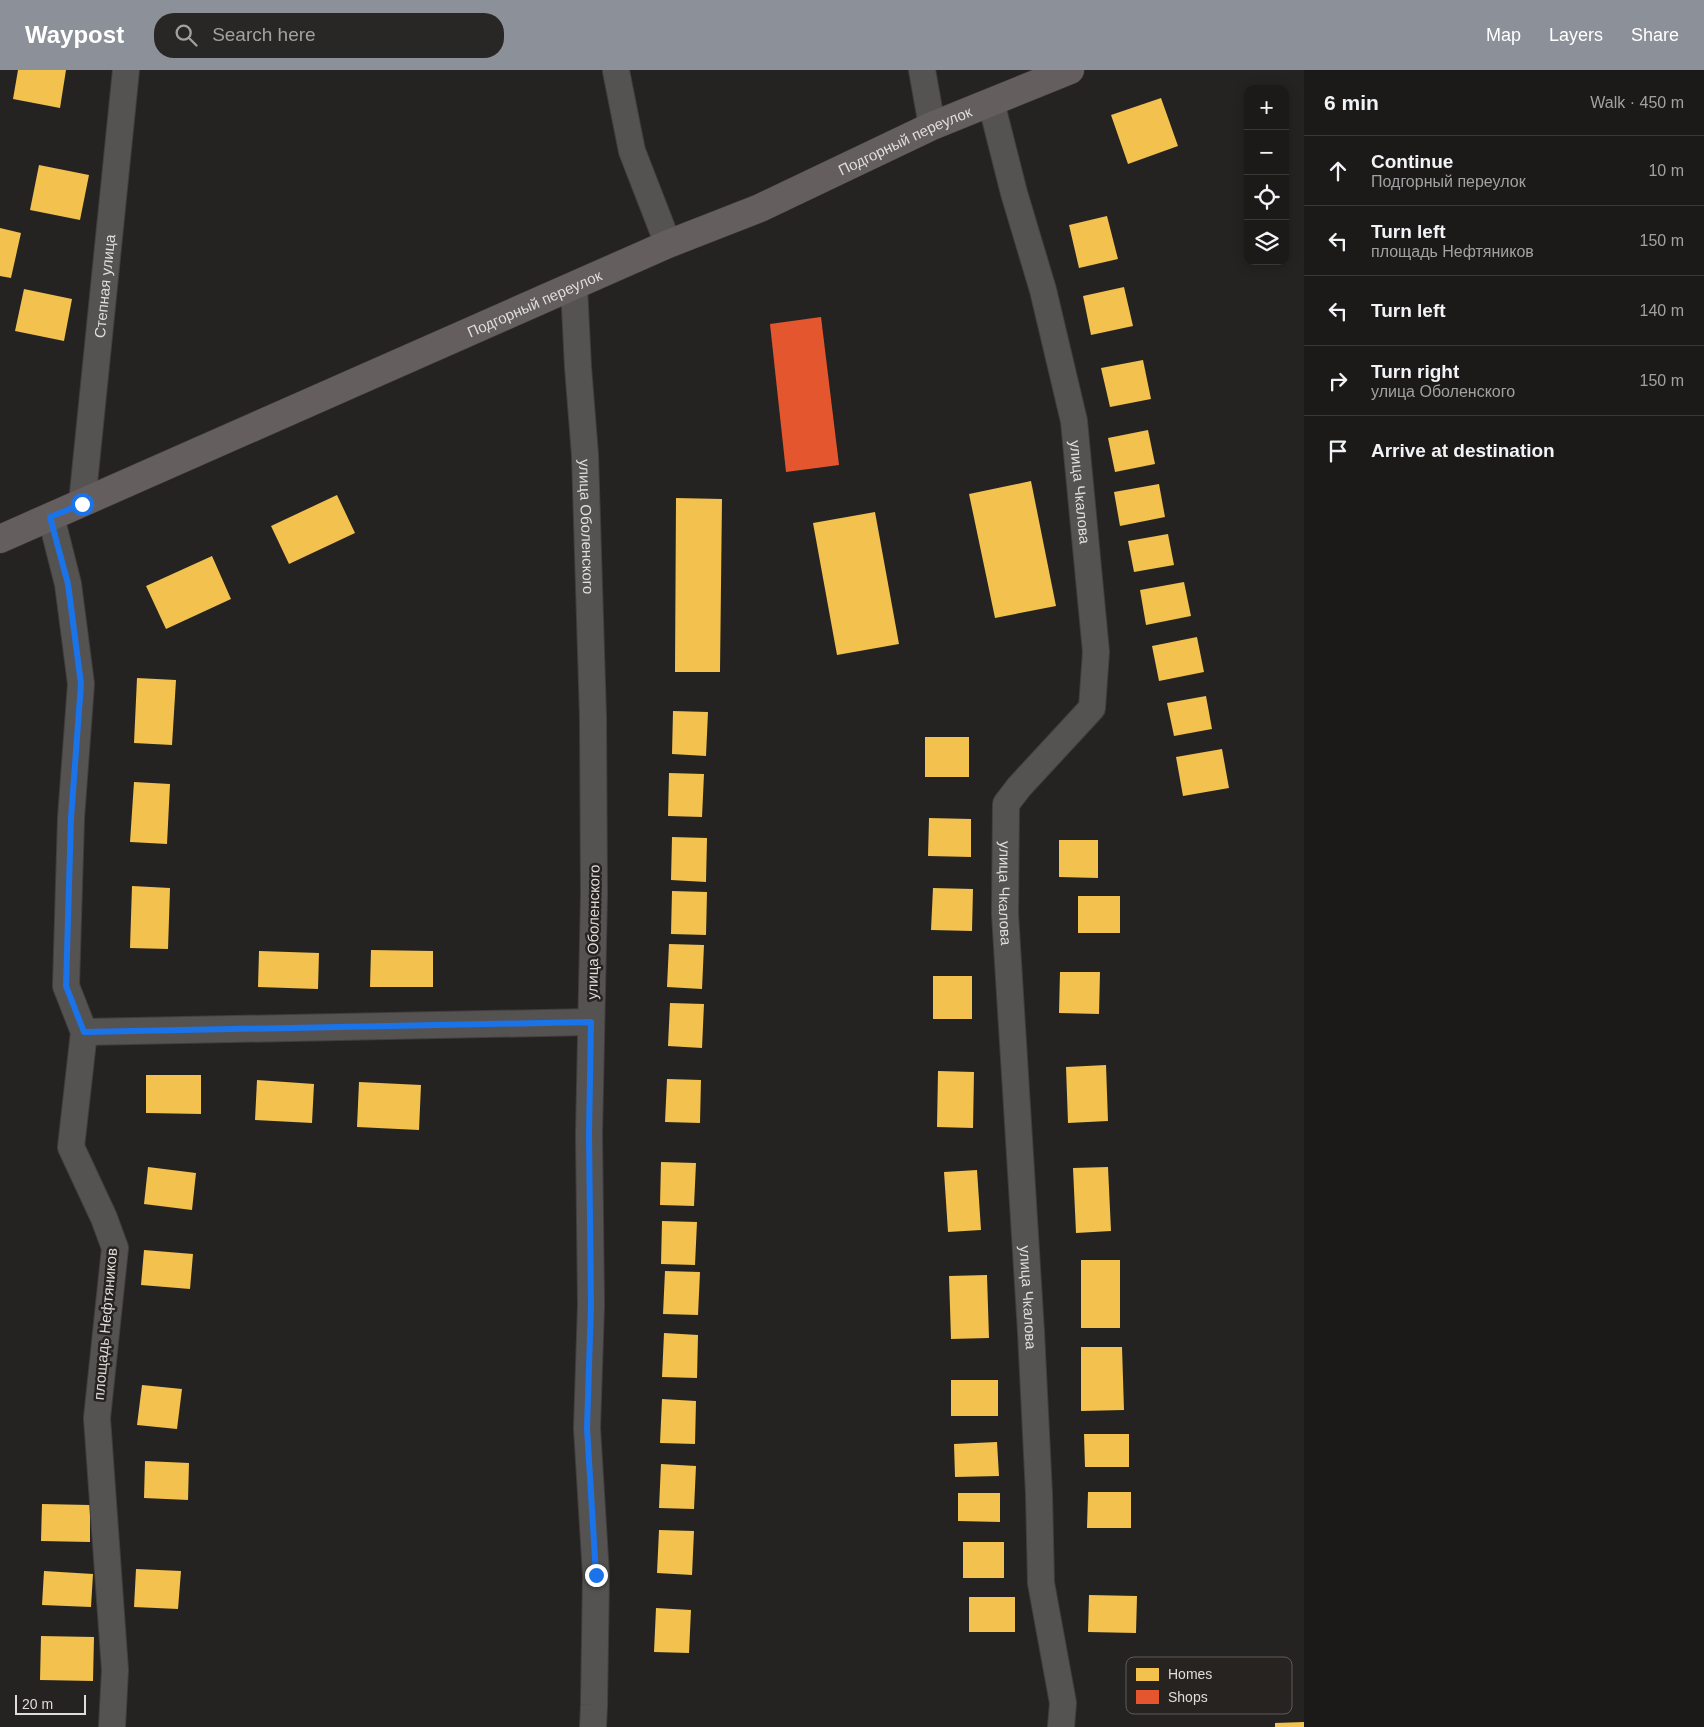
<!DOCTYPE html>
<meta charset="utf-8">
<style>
:root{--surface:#1c1a19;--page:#292726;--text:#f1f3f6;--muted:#a0a1a2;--line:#3a3838;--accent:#8c9099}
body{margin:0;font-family:Arial,sans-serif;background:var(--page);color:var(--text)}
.controls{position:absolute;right:15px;top:15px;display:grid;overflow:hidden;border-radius:10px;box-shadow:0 2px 12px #0003}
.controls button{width:45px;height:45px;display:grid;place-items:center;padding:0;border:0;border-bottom:1px solid var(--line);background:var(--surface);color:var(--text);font:25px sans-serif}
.scale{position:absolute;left:15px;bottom:12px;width:71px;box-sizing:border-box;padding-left:5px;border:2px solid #dfdedb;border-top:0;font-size:14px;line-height:18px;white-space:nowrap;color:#dfdedb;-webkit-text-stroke:4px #262320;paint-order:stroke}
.stop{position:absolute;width:15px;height:15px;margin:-11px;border:4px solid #1a73e8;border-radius:50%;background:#fff}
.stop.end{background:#1a73e8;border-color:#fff;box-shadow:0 1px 5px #0008}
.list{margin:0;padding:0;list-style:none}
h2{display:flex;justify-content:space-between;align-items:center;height:65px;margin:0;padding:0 20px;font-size:21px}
h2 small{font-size:16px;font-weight:400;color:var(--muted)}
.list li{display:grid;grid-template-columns:32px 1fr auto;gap:15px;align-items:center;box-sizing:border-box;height:70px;padding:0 20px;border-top:1px solid var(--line)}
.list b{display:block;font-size:19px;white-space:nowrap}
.list p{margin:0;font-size:16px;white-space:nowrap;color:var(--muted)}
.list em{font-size:16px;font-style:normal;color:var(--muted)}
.icon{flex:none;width:28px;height:28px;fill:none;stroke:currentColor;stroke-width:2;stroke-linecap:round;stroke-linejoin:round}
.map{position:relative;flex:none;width:1304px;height:1657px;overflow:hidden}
header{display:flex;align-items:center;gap:30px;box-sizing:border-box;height:70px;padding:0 25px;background:var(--accent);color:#fff}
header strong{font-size:24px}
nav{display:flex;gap:28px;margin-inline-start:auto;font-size:18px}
.search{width:350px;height:45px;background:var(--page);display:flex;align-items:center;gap:12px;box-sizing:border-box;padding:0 18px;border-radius:20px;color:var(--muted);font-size:19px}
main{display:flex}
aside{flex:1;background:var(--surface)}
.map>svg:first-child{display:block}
.homes{fill:#f2c14e}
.shops{fill:#e4572e}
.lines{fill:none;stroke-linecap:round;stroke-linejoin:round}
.minor-casing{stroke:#403f3d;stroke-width:28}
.major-casing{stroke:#403f3d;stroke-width:29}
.minor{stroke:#555352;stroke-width:26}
.major{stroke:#655e5e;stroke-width:28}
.route{stroke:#1a73e8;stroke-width:6}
.labels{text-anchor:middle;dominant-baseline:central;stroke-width:5;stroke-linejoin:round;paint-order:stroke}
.street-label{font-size:15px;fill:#dfdedb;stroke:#262320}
.key{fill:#262320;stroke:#5e5b58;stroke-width:1}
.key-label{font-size:14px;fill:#dfdedb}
</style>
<header>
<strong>Waypost</strong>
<div class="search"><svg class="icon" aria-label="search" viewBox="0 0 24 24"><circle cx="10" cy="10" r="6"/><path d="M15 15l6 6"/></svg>Search here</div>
<nav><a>Map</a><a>Layers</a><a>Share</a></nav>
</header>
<main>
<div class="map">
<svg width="1304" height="1657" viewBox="0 0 1304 1657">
<rect width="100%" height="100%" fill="#252321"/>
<path class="homes" d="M18,0H66L60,38L13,29Z
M1161,28L1178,76L1128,94L1111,45Z
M39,95L89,105L80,150L30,140Z
M1107,146L1118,189L1079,198L1069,155Z
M0,158L21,163L11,208L0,206Z
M1124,217L1133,256L1091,265L1083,226Z
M24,219L72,229L64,271L15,261Z
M1143,290L1151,329L1110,337L1101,298Z
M1148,360L1155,394L1115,402L1108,368Z
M1031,411L1056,536L995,548L969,424Z
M1159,414L1165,447L1120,456L1114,422Z
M337,425L355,463L289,494L271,456Z
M676,428L722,429L720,602H675Z
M875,442L899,574L837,585L813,453Z
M1168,464L1174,495L1134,502L1128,471Z
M212,486L231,529L166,559L146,516Z
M1184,512L1191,546L1146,555L1140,520Z
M1197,567L1204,602L1159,611L1152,576Z
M137,608L176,610L172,675L134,673Z
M1206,626L1212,659L1174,666L1167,633Z
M673,641L708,642L706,686L672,684Z
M925,667H969V707H925Z
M1222,679L1229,718L1183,726L1176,687Z
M669,703L704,704L702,747L668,746Z
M134,712L170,714L167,774L130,772Z
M929,748L971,749V787L928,786Z
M672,767L707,768L706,812L671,810Z
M1059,770H1098V808L1059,807Z
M132,816L170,818L168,879L130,878Z
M933,818L973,819L972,861L931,860Z
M672,821L707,822L706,865L671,864Z
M1078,826H1120V863H1078Z
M669,874L704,875L702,919L667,917Z
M371,880L433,881V917H370Z
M259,881L319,883L318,919L258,917Z
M1060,902H1100L1099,944L1059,943Z
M933,906H972V949H933Z
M670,933L704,934L702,978L668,976Z
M1106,995L1108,1051L1068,1053L1066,997Z
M938,1001L974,1002L973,1058L937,1057Z
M146,1005H201V1044L146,1043Z
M667,1009L701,1010L700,1053L665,1052Z
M257,1010L314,1014L312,1053L255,1050Z
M359,1012L421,1015L419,1060L357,1057Z
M661,1092L696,1093L694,1136L660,1135Z
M148,1097L196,1103L192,1140L144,1134Z
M1108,1097L1111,1161L1076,1163L1073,1098Z
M977,1100L981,1160L948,1162L944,1102Z
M662,1151L697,1152L695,1195L661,1194Z
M144,1180L193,1184L190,1219L141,1215Z
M1081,1190H1120V1258H1081Z
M665,1201L700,1202L698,1245L663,1244Z
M987,1205L989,1268L951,1269L949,1206Z
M664,1263L698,1265L697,1308L662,1307Z
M1081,1277H1122L1124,1340L1081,1341Z
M951,1310H998V1346H951Z
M142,1315L182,1319L177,1359L137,1355Z
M662,1329L696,1331L695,1374L660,1373Z
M1084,1364H1129V1397H1085Z
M997,1372L999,1406L955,1407L954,1374Z
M145,1391L189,1393L188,1430L144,1428Z
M661,1394L696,1396L694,1439L659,1438Z
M1088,1422H1131V1458H1087Z
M958,1423H1000V1452L958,1451Z
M42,1434L90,1435V1472L41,1471Z
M659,1460L694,1461L692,1505L657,1503Z
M963,1472H1004V1508H963Z
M136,1499L181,1501L178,1539L134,1537Z
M44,1501L93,1504L91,1537L42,1535Z
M1089,1525L1137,1526L1136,1563L1088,1562Z
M969,1527H1015V1562H969Z
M656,1538L691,1540L689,1583L654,1582Z
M41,1566L94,1567L93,1611L40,1610Z
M1304,1652V1657H1275V1653Z"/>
<path class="shops" d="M821,247L839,395L786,402L770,254Z"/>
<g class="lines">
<defs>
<g id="minor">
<path d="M922,0L932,56"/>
<path d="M616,1L632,81L668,174"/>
<path id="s1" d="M991,32L1014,123L1043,220L1074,351L1096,582L1092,638L1019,717L1006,734L1005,844L1031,1262L1039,1424L1041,1513L1063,1633L1061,1657"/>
<path id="s2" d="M574,217L578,297L585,385L593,647L594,824L589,1064L591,1235L587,1358L596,1505L594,1635L593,1657"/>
<path id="s3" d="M82,433L126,0"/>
<path d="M51,447L68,514L81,614L71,748L66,916L84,962L71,1077L104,1148L115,1178L97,1348L115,1600L112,1657"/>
<path d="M84,962L591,952"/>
</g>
<g id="major">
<path id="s4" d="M0,469L668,174L760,138L932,56L1070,0"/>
</g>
</defs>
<use href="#minor" class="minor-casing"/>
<use href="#major" class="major-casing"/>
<use href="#minor" class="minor"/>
<use href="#major" class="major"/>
</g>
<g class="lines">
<path class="route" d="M82,434L50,447L68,514L81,614L71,748L66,916L84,962L591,952L589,1064L591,1235L587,1358L596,1505"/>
</g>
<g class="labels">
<g class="street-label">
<text stroke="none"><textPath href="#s4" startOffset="989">Подгорный переулок</textPath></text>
<text stroke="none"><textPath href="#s3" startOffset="218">Степная улица</textPath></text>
<text stroke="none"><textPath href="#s4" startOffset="584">Подгорный переулок</textPath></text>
<text stroke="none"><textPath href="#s1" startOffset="401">улица Чкалова</textPath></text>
<text stroke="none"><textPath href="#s2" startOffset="240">улица Оболенского</textPath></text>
<text stroke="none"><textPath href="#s1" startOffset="836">улица Чкалова</textPath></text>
<text transform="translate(593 862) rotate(-89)">улица Оболенского</text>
<text stroke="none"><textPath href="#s1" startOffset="1241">улица Чкалова</textPath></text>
<text transform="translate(105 1254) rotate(-85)">площадь Нефтяников</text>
</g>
</g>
<rect x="1126" y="1587" width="166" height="57" rx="8" class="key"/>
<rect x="1136" y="1598" width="23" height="13" fill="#f2c14e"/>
<rect x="1136" y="1620" width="23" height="14" fill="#e4572e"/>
<g class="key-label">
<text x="1168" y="1609">Homes</text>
<text x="1168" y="1632">Shops</text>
</g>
</svg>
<div class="controls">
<button>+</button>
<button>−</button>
<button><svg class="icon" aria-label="locate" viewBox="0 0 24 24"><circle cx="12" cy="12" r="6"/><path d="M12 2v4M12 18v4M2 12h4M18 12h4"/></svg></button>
<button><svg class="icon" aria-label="layers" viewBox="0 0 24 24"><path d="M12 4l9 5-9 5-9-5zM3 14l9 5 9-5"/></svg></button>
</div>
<div class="scale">20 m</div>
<div class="stop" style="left:82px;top:434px"></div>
<div class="stop end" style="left:596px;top:1505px"></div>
</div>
<aside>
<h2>6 min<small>Walk · 450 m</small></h2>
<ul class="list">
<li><svg class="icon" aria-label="ahead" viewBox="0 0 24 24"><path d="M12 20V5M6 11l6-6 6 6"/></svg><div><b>Continue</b><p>Подгорный переулок</p></div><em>10 m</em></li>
<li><svg class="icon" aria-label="left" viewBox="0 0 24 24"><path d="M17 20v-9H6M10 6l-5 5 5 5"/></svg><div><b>Turn left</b><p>площадь Нефтяников</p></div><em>150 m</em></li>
<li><svg class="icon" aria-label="left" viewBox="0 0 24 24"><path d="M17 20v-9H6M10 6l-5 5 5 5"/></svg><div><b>Turn left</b></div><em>140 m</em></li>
<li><svg class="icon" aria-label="right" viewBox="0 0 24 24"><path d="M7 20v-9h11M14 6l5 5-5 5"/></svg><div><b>Turn right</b><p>улица Оболенского</p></div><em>150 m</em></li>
<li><svg class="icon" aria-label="arrive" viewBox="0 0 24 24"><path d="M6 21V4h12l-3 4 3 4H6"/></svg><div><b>Arrive at destination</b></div></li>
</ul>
</aside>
</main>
